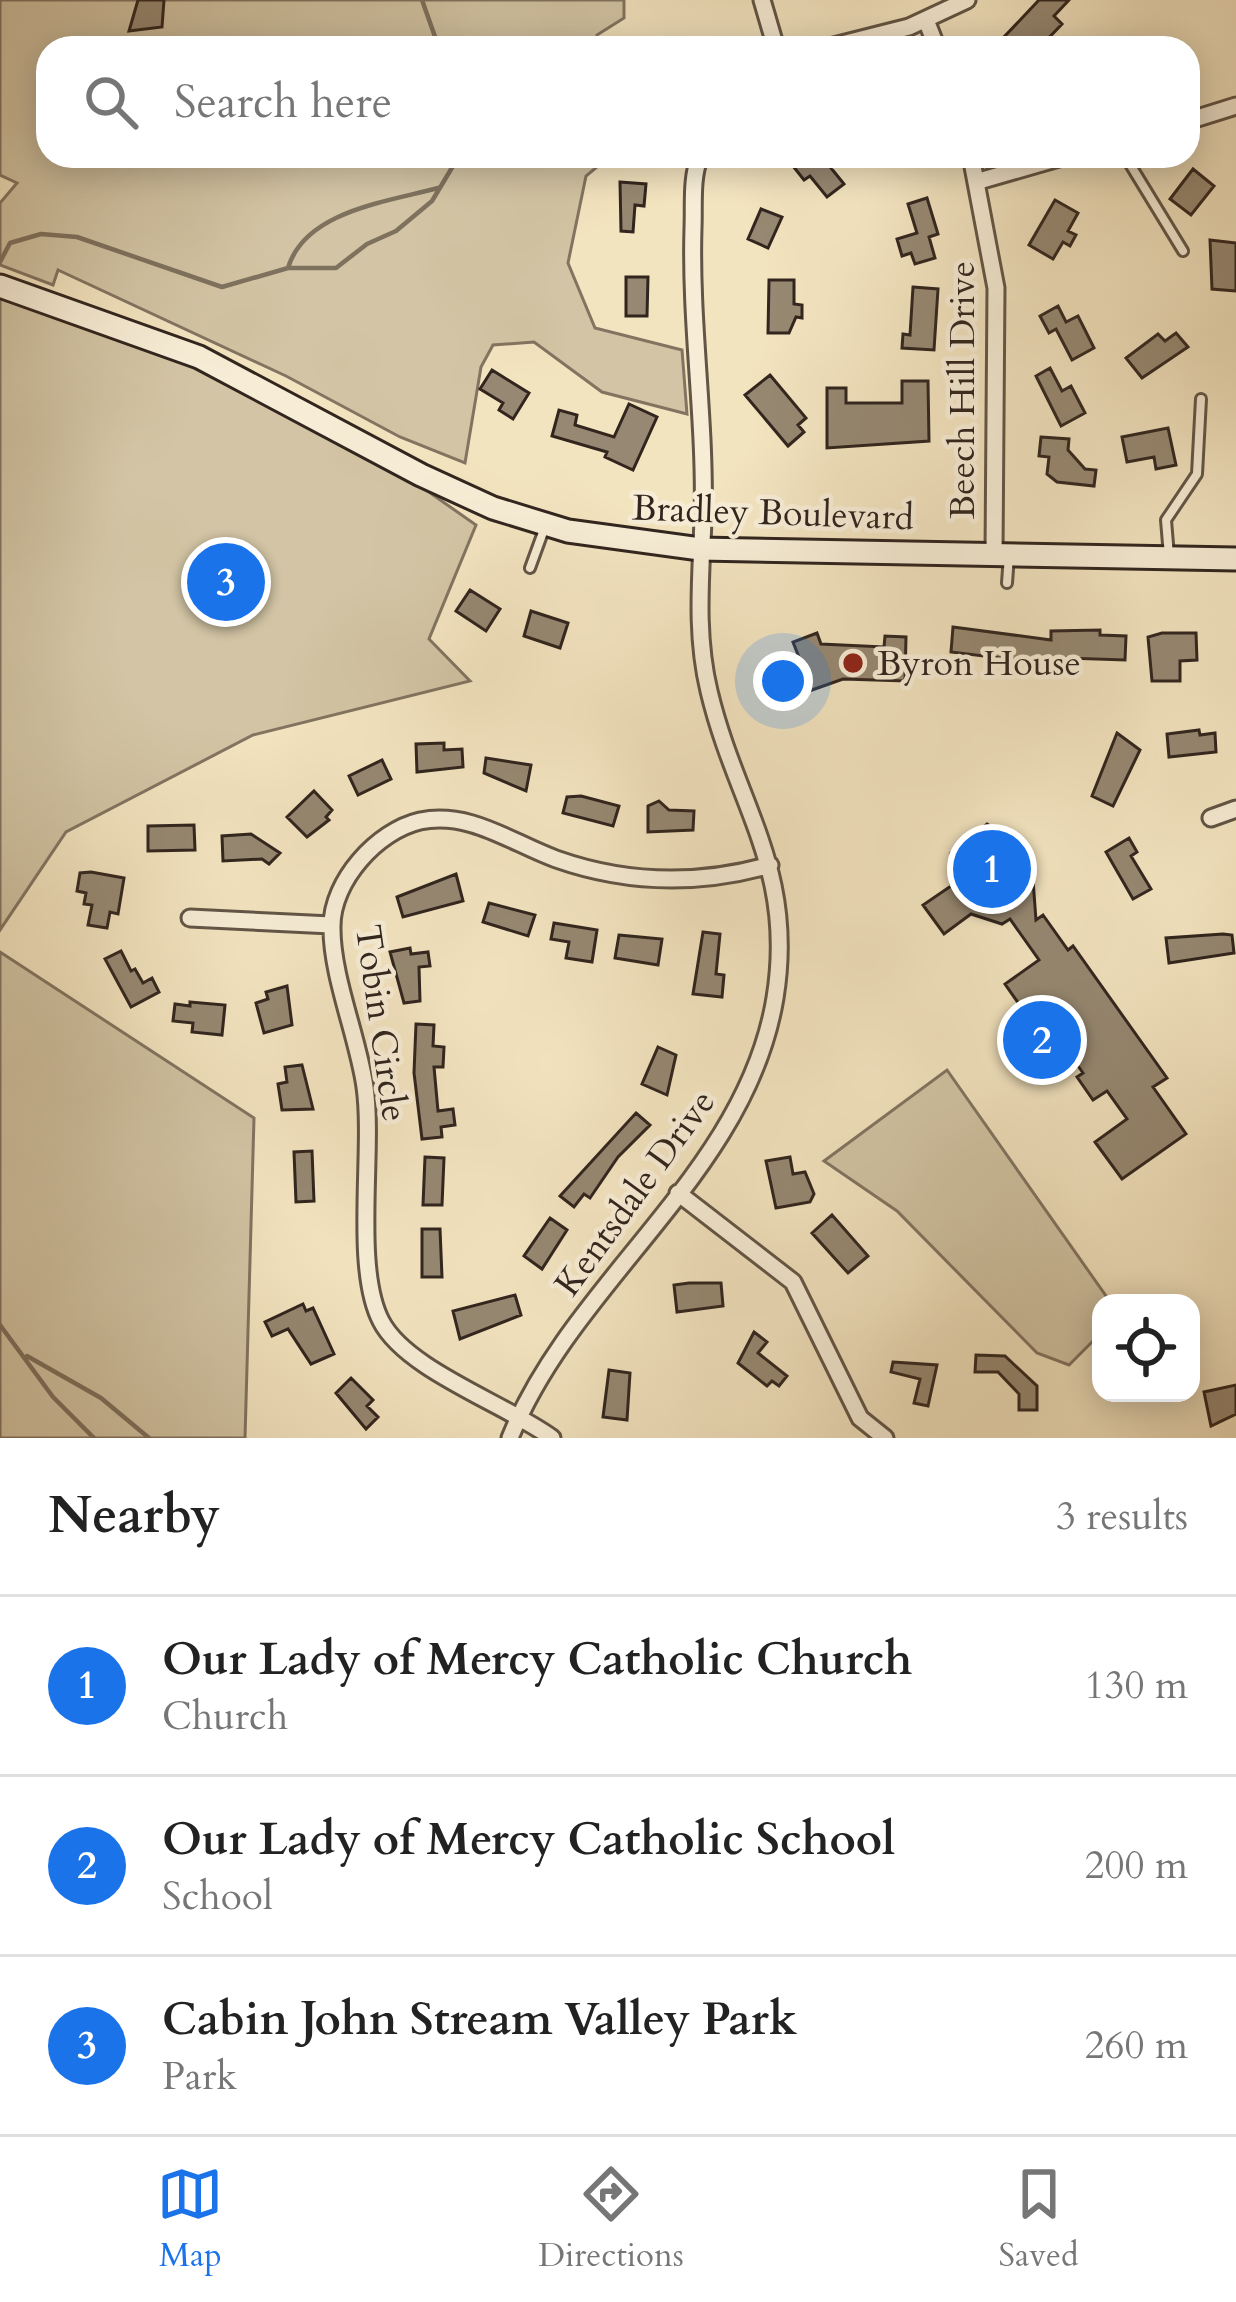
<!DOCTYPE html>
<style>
:root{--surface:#fff;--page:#f6f6f6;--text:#222;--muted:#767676;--line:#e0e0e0;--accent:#1a73e8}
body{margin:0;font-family:Cardo,serif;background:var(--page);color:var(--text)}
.controls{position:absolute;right:36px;bottom:36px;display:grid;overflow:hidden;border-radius:24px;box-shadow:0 6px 30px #0003}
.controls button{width:108px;height:108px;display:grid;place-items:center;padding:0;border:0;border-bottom:3px solid var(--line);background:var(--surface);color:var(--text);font:60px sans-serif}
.you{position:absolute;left:783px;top:681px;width:42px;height:42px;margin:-30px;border:9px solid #fff;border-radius:50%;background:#1a73e8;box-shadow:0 0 0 18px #1a73e833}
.badge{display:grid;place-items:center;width:78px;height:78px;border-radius:50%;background:var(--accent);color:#fff;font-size:39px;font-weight:700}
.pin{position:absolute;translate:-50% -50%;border:6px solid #fff;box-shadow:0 3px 12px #0006}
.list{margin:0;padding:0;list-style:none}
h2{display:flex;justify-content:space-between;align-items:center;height:156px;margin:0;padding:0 48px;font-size:51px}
h2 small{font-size:39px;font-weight:400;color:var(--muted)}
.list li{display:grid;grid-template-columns:78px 1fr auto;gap:36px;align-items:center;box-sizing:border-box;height:180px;padding:0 48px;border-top:3px solid var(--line)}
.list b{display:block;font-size:45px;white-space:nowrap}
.list p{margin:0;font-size:39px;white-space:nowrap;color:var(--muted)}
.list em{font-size:39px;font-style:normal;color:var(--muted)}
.icon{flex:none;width:66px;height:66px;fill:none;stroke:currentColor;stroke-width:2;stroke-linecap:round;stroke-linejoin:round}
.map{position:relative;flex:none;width:1236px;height:1438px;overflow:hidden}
.search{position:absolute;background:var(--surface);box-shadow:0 6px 30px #0003;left:36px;right:36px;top:36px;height:132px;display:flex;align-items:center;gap:30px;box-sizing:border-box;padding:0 42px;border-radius:36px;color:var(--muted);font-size:45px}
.sheet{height:696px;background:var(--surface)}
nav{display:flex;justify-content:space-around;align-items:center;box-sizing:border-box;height:168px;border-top:3px solid var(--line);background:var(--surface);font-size:33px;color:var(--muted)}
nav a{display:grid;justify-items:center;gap:6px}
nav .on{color:var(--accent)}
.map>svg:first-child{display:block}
.green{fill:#d2c4a4;stroke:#827461;stroke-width:3}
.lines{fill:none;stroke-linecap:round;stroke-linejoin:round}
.stream{stroke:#7e715e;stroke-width:4.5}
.building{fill:#968872;stroke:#31251e;stroke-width:3}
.service-casing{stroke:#625546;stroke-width:14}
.minor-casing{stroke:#625546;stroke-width:21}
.secondary-casing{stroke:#31251e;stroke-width:27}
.service{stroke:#f7edd6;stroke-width:8}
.minor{stroke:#f7edd6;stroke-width:15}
.secondary{stroke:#f7edd6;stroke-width:21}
.poi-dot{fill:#8f2418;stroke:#f7edd6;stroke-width:4.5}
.labels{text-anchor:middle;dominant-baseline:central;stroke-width:9;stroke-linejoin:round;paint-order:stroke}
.street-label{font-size:36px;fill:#31251e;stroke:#f7edd6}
.poi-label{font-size:36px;fill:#31251e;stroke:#f7edd6;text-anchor:start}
</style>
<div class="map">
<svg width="1236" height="1438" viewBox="0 0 1236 1438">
<rect width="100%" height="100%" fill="#f3e4c0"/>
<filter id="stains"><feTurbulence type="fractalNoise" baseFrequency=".00167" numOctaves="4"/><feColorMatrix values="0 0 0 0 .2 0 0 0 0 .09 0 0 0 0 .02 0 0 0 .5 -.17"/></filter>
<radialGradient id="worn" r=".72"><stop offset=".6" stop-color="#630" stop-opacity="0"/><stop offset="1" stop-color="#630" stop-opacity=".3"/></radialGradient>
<path class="green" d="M0,0H624V18L597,35L598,48H48V156H610L586,176L568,263L595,328L682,350L687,414L602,392L534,342L493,345L481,367L465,463L400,437L286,376L58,270L53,285L0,265V203L17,183L0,175Z
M0,286L61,305L336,427L476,525L429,639L470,681L253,735L66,832L0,930Z
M0,952L254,1118L245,1438H0Z
M947,1070L1111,1303H1101V1333L1069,1365L1037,1353L897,1211L824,1161Z"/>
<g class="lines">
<path class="stream" d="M422,0L439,48
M0,262L10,243L41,234L77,237L222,287L288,268H336L367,244L396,231L432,201L453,166L452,156
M288,268C305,211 387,202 438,188
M0,1325L53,1397L94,1438
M27,1356L101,1398L149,1438"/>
</g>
<path class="building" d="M138,0H164L162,27L129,31Z
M1039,0H1069L1054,16L1062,24L1040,47L1035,42L1029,48L1015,47L1004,37Z
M807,156H847L831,168L844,184L827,197L810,176L804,180L793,166Z
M1193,169L1214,186L1191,215L1170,199Z
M620,182L646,184L644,206L635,205L633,232L621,231Z
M927,198L938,234L929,237L935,258L915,264L911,253L902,256L897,239L917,233L908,204Z
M1055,200L1078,213L1068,231L1076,235L1070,246L1063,242L1053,259L1029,245Z
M761,209L782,217L768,248L748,239Z
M1210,240L1236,243V291L1212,289Z
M626,277H648L647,316H626Z
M769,280H794V304L802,305V318L796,317L789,333H768Z
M913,287L938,289L934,350L902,348L903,334L910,335Z
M1058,306L1066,322L1078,316L1094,348L1072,360L1056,329L1049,333L1040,316Z
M1176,333L1188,347L1142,378L1126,358L1158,334L1165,341Z
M1050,368L1062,391L1071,386L1085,413L1061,426L1036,376Z
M492,370L529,393L513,419L499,410L503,403L480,389Z
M770,375L806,418L798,425L804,432L788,446L745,395Z
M902,381H928L929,441L827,448V388H846V403H902Z
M629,404L657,417L633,470L605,457L607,452L552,436L559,410L577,415L575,425L614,437Z
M1168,428L1176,465L1156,469L1154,457L1127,462L1122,437Z
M1041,437L1069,439L1068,450L1085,469L1096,470L1094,486L1057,482L1047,474L1049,457L1039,456Z
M470,590L500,609L486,631L456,611Z
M531,611L568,623L560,648L524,636Z
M953,627L1051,640V631L1100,630V635L1126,636L1125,660L1066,658L1065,666L951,652Z
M817,633L821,644L884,647L885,636L906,637L905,681L843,679L812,690L793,642Z
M1162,633H1196L1197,660L1180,661V681H1152L1148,637Z
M1199,730L1200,735L1215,733L1216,752L1169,757L1167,734Z
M1117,733L1140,750L1113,806L1092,796Z
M444,743V750L462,749L463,767L417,772L416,744Z
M486,758L531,765L526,791L484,773Z
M382,760L391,779L358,795L349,776Z
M314,791L332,810L326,817L329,820L307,837L287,817Z
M581,796L619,806L613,826L563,813L567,797Z
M659,801L669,810L694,811L693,830L648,832V806Z
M987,824L1031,853L1036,920L1043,915L1068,950L1073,946L1167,1078L1153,1087L1186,1134L1122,1179L1095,1142L1127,1119L1107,1091L1093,1100L1077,1077L1083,1073L1036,1007L1026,1014L1005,984L1039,960L1010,919L1002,924L971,914L944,934L923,905L951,886V853Z
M194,825L195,850L148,851V826Z
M251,834L280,853L269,864L262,859L223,861L222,836Z
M1129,838L1137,852L1131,856L1151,889L1133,899L1106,852Z
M91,872L124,878L118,914L110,912L107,928L88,925L92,905L84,904L86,893L77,891L80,873Z
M456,874L463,901L403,917L397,897Z
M489,903L535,915L528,936L483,922Z
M554,923L597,930L592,962L566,958L569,942L551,939Z
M703,932L720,934L716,974L724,975L722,997L693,994Z
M1223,934L1232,935L1234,953L1169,963L1166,938Z
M619,935L662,939L658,965L615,958Z
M410,948L411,954L428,952L430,966L419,967L420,1001L404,1003L390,952Z
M121,951L131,971L135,969L143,983L152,978L159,992L131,1007L105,959Z
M287,986L292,1025L264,1033L256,1003L268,999L266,992Z
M190,1002L225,1005L222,1035L192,1032L193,1023L173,1021L175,1004L190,1006Z
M416,1024L434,1025L433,1046L444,1047L443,1067H434L438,1111L453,1109L455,1125L441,1127L442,1137L422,1139L414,1073Z
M658,1047L676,1055L667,1095L642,1084Z
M302,1065L313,1109L282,1110L278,1084L287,1082L285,1067Z
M636,1113L650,1125L618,1157L590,1198L584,1194L574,1207L560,1196Z
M312,1151L314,1201L296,1202L294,1152Z
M425,1157L444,1158L442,1205H423Z
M790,1157L793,1174L805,1172L814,1194L810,1202L776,1208L766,1161Z
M832,1215L868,1256L848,1273L812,1233Z
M550,1218L567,1230L542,1269L524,1256Z
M422,1229H440L442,1277H422Z
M689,1283H721L723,1306L677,1312L674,1285Z
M515,1295L521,1315L460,1339L453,1311Z
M303,1304L306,1311L313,1308L334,1354L311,1364L288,1329L272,1336L265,1322Z
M754,1332L767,1342L758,1353L787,1376L779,1386L772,1381L767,1386L738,1363Z
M976,1355L1005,1356L1037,1386V1410H1019V1394L998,1372H975Z
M893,1362L937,1365L928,1406L914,1403L920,1379L891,1372Z
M609,1370L630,1373L627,1420L603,1417Z
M351,1378L373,1400L367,1406L378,1417L366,1429L336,1393Z
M1236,1385V1414L1211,1426L1204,1392Z"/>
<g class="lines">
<defs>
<path id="service" d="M1125,156L1183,251
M1169,556L1166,520L1197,474L1201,399
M530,568L546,524
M1007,583L1009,555"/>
<path id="minor" d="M762,0L776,48
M926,20L937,48
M826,48L909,27L967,0
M1188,121L1236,106
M971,156L996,288L994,553
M979,181L1066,156
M1211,818L1236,809
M190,918L331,925
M678,1193L793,1282L860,1418L885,1438
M510,1438C574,1279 746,1174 775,998C796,869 736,805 709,691C695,633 701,577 703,519C706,422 690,325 693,228C694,204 691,178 700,156
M552,1438C506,1404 406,1370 381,1321C353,1267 374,1150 365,1087C358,1037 331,975 332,926C332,881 377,831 420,821C470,811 510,842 556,859C627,884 699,885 770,865"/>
<path id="secondary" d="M0,286L199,357L421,475L493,508L568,531L700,549L1236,559"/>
</defs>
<use href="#service" class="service-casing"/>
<use href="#minor" class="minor-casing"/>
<use href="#secondary" class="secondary-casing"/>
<use href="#service" class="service"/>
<use href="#minor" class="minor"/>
<use href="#secondary" class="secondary"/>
</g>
<circle class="poi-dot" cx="853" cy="663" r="12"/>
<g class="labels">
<g class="street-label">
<text transform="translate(962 390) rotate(-90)">Beech Hill Drive</text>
<text transform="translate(773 513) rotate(2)">Bradley Boulevard</text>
<text transform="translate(381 1023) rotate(82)">Tobin Circle</text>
<text transform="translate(635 1193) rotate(-54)">Kentsdale Drive</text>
</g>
<g class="poi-label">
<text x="877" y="663">Byron House</text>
</g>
</g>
<rect width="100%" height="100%" filter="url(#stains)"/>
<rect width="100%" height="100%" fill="url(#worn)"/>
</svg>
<div class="controls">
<button><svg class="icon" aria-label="locate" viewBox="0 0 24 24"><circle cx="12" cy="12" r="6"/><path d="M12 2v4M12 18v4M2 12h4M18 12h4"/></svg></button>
</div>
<div class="you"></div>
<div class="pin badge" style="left:992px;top:869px">1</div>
<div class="pin badge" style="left:1042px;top:1040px">2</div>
<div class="pin badge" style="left:226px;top:582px">3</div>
<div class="search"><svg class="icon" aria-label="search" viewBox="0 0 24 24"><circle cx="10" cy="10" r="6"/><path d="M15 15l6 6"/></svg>Search here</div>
</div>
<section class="sheet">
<h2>Nearby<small>3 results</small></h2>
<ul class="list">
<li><span class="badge">1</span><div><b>Our Lady of Mercy Catholic Church</b><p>Church</p></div><em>130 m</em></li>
<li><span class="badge">2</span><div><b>Our Lady of Mercy Catholic School</b><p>School</p></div><em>200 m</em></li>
<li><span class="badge">3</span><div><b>Cabin John Stream Valley Park</b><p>Park</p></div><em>260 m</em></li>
</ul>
</section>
<nav>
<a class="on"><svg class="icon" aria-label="map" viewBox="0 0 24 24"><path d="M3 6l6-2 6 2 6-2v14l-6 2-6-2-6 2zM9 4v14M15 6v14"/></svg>Map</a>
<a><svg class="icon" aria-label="directions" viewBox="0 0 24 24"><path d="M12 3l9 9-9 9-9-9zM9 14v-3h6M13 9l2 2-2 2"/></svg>Directions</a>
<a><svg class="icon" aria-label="saved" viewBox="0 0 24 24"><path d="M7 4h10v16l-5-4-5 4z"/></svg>Saved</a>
</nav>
